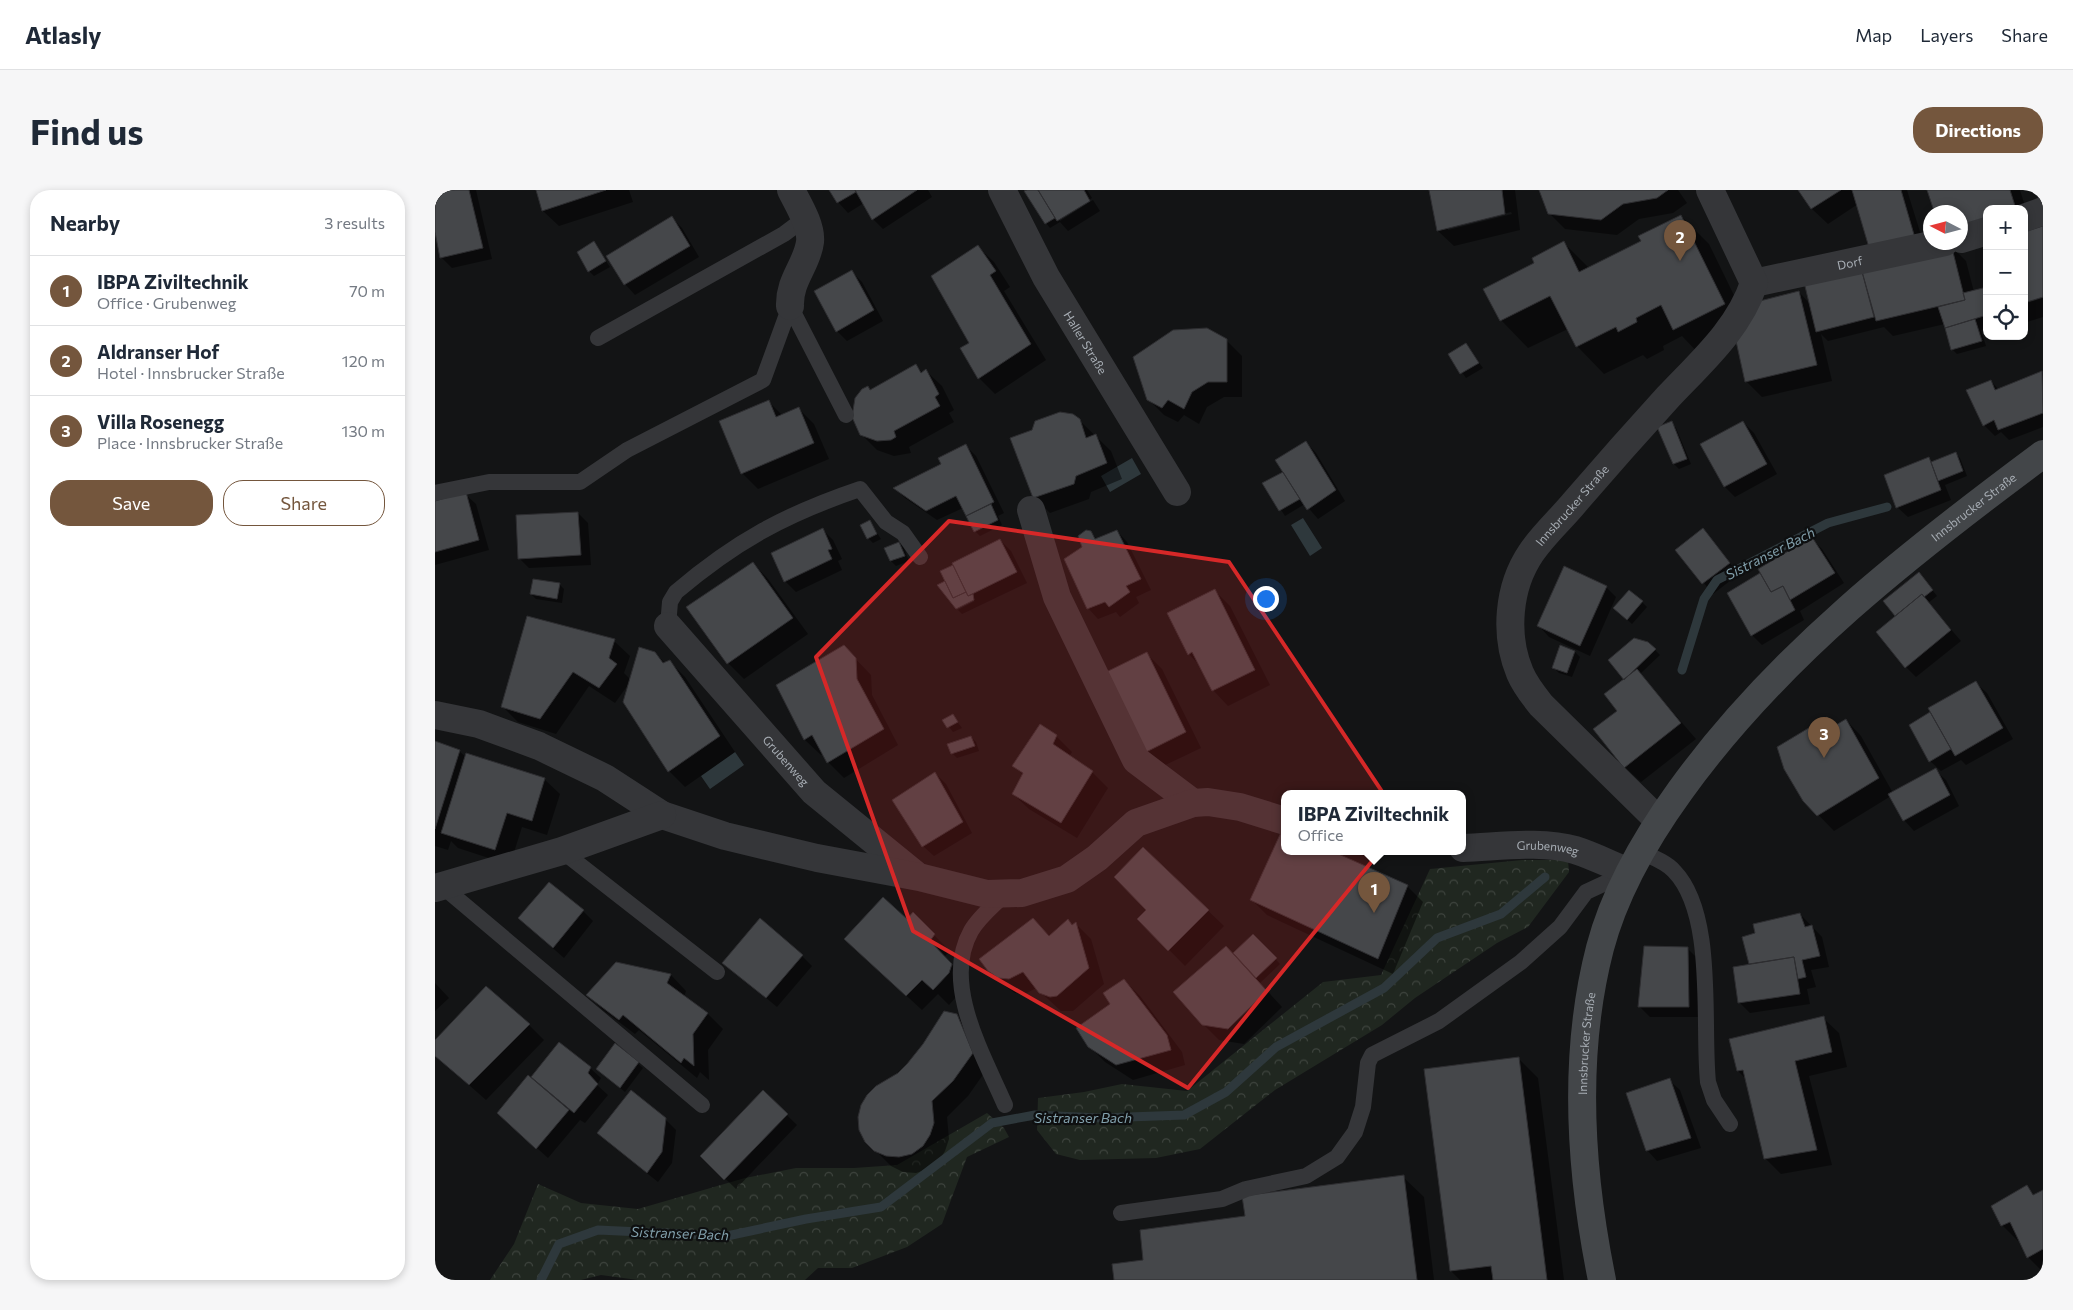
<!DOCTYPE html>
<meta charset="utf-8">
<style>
:root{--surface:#fff;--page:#f6f6f7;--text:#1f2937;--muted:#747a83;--line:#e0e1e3;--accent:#74563d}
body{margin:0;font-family:Commissioner,sans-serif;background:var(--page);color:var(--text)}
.controls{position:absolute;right:15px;top:15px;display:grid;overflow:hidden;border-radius:10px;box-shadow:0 2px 8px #0003}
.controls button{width:45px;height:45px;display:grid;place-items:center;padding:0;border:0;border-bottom:1px solid var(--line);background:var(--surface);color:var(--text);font:25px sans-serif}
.compass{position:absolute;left:1488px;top:15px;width:45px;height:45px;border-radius:50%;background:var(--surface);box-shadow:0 2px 8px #0003;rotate:276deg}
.you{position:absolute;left:830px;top:408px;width:18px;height:18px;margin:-12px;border:4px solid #fff;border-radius:50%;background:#1a73e8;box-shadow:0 0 0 8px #1a73e833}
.badge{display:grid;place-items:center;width:32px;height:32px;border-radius:50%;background:var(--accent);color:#fff;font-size:16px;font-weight:700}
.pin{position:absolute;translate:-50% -41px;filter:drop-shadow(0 1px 2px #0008)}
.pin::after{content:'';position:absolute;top:26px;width:18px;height:15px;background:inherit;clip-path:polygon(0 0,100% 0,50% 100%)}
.popup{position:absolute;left:846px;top:600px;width:185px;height:65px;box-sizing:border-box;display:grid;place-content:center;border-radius:10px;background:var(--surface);filter:drop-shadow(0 1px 4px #0005);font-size:16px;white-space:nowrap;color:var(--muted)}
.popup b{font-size:19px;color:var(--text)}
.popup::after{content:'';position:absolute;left:50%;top:100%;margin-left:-10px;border:10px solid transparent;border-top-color:var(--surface)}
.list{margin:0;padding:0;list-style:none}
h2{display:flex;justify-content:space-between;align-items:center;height:65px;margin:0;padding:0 20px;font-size:21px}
h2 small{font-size:16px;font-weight:400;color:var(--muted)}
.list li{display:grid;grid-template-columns:32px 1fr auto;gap:15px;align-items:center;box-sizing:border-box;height:70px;padding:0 20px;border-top:1px solid var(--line)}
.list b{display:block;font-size:19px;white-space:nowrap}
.list p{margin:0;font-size:16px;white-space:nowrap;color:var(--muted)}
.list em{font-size:16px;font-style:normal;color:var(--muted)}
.actions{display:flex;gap:10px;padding:15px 20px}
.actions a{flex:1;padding:11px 0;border:1px solid var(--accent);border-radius:20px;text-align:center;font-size:18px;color:var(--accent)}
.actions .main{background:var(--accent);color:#fff}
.icon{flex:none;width:28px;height:28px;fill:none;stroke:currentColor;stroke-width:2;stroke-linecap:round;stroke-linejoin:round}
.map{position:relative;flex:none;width:1608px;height:1090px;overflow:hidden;border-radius:20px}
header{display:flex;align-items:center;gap:30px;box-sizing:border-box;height:70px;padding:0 25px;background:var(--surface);border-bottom:1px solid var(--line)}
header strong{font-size:24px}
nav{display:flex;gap:28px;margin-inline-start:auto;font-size:18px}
.intro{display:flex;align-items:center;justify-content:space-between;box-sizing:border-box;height:120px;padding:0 30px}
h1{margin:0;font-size:35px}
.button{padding:12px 22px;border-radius:20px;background:var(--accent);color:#fff;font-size:18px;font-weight:700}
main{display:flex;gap:30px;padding:0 30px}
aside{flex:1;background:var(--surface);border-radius:20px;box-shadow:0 2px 8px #0003}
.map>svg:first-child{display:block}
.forest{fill:url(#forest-crowns)}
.water{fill:#2e383c}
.shadow{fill:#0007;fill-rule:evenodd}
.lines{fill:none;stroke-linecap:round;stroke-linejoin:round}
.stream{stroke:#2e383c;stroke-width:9}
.building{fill:#45474a;stroke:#2e2e31}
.service{stroke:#353639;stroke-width:16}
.minor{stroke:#353639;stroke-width:28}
.secondary{stroke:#434649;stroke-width:28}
.marked{fill:#d62828;fill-opacity:0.2;stroke:#d62828;stroke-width:4;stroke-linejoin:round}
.labels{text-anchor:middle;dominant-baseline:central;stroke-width:4.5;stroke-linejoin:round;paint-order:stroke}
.street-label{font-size:12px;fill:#a7adb4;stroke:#0e0f10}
.water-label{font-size:14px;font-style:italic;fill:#819fab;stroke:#0e0f10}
</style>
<header>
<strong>Atlasly</strong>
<nav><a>Map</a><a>Layers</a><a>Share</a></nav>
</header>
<div class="intro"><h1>Find us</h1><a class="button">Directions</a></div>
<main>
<aside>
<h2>Nearby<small>3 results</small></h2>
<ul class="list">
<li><span class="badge">1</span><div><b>IBPA Ziviltechnik</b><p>Office · Grubenweg</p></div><em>70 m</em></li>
<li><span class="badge">2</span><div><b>Aldranser Hof</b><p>Hotel · Innsbrucker Straße</p></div><em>120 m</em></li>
<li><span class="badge">3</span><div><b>Villa Rosenegg</b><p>Place · Innsbrucker Straße</p></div><em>130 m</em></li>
</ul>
<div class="actions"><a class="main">Save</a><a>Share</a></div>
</aside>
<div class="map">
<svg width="1608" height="1090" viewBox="0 0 1608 1090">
<defs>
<pattern id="forest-crowns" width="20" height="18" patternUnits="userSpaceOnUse" patternTransform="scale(1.25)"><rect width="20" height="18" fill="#202720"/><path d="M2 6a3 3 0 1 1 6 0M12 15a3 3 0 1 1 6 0" fill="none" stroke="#3e443e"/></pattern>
</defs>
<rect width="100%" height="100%" fill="#131415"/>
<path class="forest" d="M1087,670H1133L1134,682L1093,737L1062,753L980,808L947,835L840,900L765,959L721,968L645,970L621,964L602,940L603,908L649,902L687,894L752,901L888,792L946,785L995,679Z
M552,923L569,938L574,947L532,967L507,1034L472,1057L417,1078H383L370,1090H203L166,1085L146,1090H55L79,1054L103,994L146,1013L203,1019L310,988L361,978H419L462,975Z"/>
<path class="water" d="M697,268L706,284L675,302L666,286Z
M868,328L887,358L875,366L856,335Z
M300,562L309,575L275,599L266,586Z"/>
<path class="shadow" d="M0,0H41L57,69L17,78L7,68L0,35Z
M102,0H194L198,12L124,36L108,21Z
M396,0H493L497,7L448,39L438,29L429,13L413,23L403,12Z
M594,0H652L657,8L623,29L625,31L658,10L665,21L633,41L625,32L615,38L611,33Z
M995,0H1080L1085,40L1019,56L1003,41ZM1076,22L1077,24L1013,40V37Z
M1105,0H1243L1252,13L1238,23L1204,29L1182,45L1130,39L1114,23Z
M1365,0H1472L1490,58L1423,14L1393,34L1377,19Z
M1493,0H1585L1596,35L1589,19H1552L1526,42V22H1502Z
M1246,26L1274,54L1313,134L1364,102L1375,114L1370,93L1516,56L1531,71L1539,102L1552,98V138L1546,140L1551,156L1522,164L1517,159L1510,134L1458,146L1449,137L1393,151L1386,144L1397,191L1327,207L1312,192L1302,150L1267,167L1247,146L1228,156L1229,160L1212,169L1208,165L1169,184L1142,156L1133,139L1093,158L1066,130L1101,74L1129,53L1154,78L1208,52Z
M237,28L247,38L264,67L200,105L190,94Z
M159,53L175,77L159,86L154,81Z
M543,57L559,72L575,97L569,101L611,170L560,204L544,188L527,158L536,153Z
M417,82L427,92L448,131L412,151L402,141Z
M1608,108V127L1589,133V114Z
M791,150L807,166V207H789L772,217L764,234L749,225L743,232L729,225L713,209Z
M1030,154L1048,178L1031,188L1015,165Z
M481,176L488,183L491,181L507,196L519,220L514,223L519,232L474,257L476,263L459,266L442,260L426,244L432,197L436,201Z
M1606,182L1608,184V237L1574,250L1566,242L1560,246L1549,235L1556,191L1564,200Z
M334,212L347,225L363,218L379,234L394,269L323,299L307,283Z
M644,230L676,261L687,289L656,302L654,309L615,323L599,307Z
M1308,232L1319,243L1342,284L1300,307L1290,297L1267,255Z
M1236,233L1241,238L1256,274L1244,279L1239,274Z
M871,252L881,263L910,311L883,329L870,314L850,326L829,294L849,282Z
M531,256L541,266L569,323L563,326L567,335L545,346L540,341L528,318L502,330L470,308L460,298L507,274Z
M1521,264L1525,268L1532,286L1510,295L1516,310L1473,327L1462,317L1493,269L1497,273Z
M30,304L41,314L54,360L0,375V312Z
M143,323L153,333L156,375L94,378L84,368Z
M435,332L446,349L438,353L433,348Z
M388,340L398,350L407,369L403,371L407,380L361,402L350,391Z
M1267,340L1304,384L1278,404L1242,360Z
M682,341L692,352L716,400L701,407L704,413L685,427L681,422L663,429L653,418L649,357L655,342L663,350Z
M1377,349L1387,359L1409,393L1365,421L1369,430L1327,455L1317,445L1294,404Z
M565,350L576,361L592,393L527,424L523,420L540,411L504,396Z
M464,353L469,358L474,371L461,376L456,371Z
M318,373L333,389L373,444L309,489L293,473L253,418Z
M1488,388L1502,406L1493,413L1526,451L1481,487L1471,477L1462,426L1450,411Z
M124,394L129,399L127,413L101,409L96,404Z
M1171,397L1181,407L1155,466L1114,447L1104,436Z
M780,401L795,416L835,495L793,516L778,500L765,476L754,464Z
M1207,412L1212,417L1197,434L1185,423Z
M179,451L195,466L189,483L196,490L220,463L230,473L234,471L250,487L300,562L250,597L234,581L189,512L195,492L180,513L154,496L121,544L83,532L67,516Z
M1213,453L1225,465L1205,484L1261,549L1206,592L1190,577L1184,521L1190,489Z
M409,457L436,485L437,505L463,555L409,588L393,572L388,563L386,565L370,550L342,496Z
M1140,462L1145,467L1137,487L1124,483L1119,478Z
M711,463L727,479L766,558L724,578L685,526Z
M1541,493L1552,503L1578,549L1531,575L1526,570L1506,581L1495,571L1475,536Z
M517,525L527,538L518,542L509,530Z
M1392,529L1400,537L1411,530L1426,546L1458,603L1500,580L1511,590L1524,616L1479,641L1469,630L1456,606L1399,641L1369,610Z
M621,546L637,562L634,567L657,582L673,598L642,648L594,619L578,604L588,585L579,575Z
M536,547L541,552L544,561L522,568L517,563Z
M0,553L24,561L31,567L109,589L125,604L112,645L87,637L75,675L23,658L16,651L13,660L0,656Z
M500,583L511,594L537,643L499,666L488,656Z
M850,641V662H896L972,696L988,712L958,784L832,725L817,710Z
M708,659L789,736L750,776L704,729L713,720Z
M148,721L158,731L129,768L95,738Z
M478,724L515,761L509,767L532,791L529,798L514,815L503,804L487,820L426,764L473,730Z
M1365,724L1387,747L1394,777L1376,780L1381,797L1372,799L1375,814L1315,823L1305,813L1299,778L1316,775L1308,748Z
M598,729L615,747L633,731L638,736L641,734L656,749L669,794L638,821H626L601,798L590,804L580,803L570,796L554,780Z
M818,745L845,774L825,793L847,817L809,854L784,850L768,834L798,765Z
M1253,759L1263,769L1264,827H1215L1204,816Z
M367,766L377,776L342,817L289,773Z
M181,773L236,785L251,801L249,807L273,824L288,839L273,860L274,890L265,882L262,888L204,840L200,844L168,820L153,805Z
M689,790L705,806L747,862L750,875L698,890L670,872L654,856Z
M0,793L14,808L0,821Z
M521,825L537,841L552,879L533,906L512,927L514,949L510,961L503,972L493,979L481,983L468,982L456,976L431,951L433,906L472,875Z
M1388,828L1404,843L1412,877L1374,886L1397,975L1346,984L1330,968L1312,890L1303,881Z
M94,835L109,850L51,910L0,865V851Z
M124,854L155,878L166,888L162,895L173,905L150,933L145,930L113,968L63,923L97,889Z
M181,855L208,878L190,902L162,879Z
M1083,868L1103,888L1129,1090H1025L1016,1081Z
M1234,890L1245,900L1266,958L1222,971L1212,960Z
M328,902L362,935L301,999L267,966Z
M230,929L241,940L237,973L223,992L174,953Z
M968,987L989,1007L999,1090H681L710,1071L811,1027Z
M1592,997L1600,1006L1608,1002V1082L1593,1067L1585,1050L1583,1051L1567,1035Z"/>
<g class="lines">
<path class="stream" d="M1247,480L1269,409L1282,390L1393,333L1452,317
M106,1090L124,1054L163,1040L292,1046L371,1029L446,1017L557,933L600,925L665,928L749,925L791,902L841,857L949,798L1002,748L1066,724L1110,687"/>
</g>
<path class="building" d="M0,0H34L48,58L5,68L0,42Z
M101,0H171L107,21Z
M394,0H420L421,2L402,13Z
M420,0H482L437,30Z
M592,0H603L620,28L610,34L589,1Z
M603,0H649L655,11L622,31Z
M994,0H1067L1070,24L1002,41Z
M1104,0H1233L1222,8L1188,14L1166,30L1113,24Z
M1363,0H1406L1376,19Z
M1417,0H1466L1480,48L1435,61Z
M1492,0H1575L1581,19H1552V29L1526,38V22H1515L1513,17L1499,21Z
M1246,25L1290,114L1238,140L1226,115L1201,128L1202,132L1183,142L1181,137L1141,157L1115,106L1065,131L1048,99L1099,73L1097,68L1129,51L1144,82L1206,51L1203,46Z
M237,26L255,56L189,95L171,66Z
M1608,36V107L1589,113V42Z
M159,51L171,71L153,82L142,62Z
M1516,54L1530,110L1441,131L1426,78Z
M543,55L561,81L555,85L596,154L543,189L525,158L534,153L496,86Z
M1426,78L1439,127L1381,142L1369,92Z
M417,80L439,120L401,142L379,101Z
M1552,97V125L1510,138L1503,117L1530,110L1528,103Z
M1364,101L1382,175L1310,192L1301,151L1317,113Z
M1540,129L1547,151L1516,160L1510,138Z
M772,138L792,149V192H773L757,202L749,219L733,210L727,218L712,210L698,167L738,140Z
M1031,153L1044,173L1025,184L1013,164Z
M481,174L486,183L491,179L504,204L500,207L505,216L459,241L461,247L456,250L442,251L425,245L417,227L420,208L427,199L433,196L435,200Z
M1607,181L1608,223L1563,240L1559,230L1548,236L1531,200L1556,190L1560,200Z
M334,210L341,227L364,217L379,253L306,284L284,231Z
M625,222L638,224L645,229L651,248L661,244L672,273L641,286L639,294L598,308L575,248L597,240L600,231Z
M1237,231L1252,269L1238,274L1222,237Z
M1308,231L1332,274L1289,297L1265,254Z
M871,251L901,300L872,320L840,270Z
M531,254L559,312L531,326L521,306L491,321L458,298L506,274L503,268Z
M1521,262L1528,281L1503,291L1496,272Z
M1494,267L1506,300L1461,318L1449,285Z
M848,282L865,309L844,321L827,293Z
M31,302L44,350L0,362V311Z
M556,314L563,330L539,342L531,326Z
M143,322L146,365L83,369L81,325Z
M435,330L442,344L432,349L425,335Z
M388,338L397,359L393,360L397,369L349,392L336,363Z
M1268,338L1295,373L1267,394L1240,360Z
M651,340L656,341L660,349L682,340L706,389L691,396L695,402L674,417L670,412L652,419L629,369L647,357L643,346Z
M1377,347L1400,383L1355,410L1348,396L1336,402L1323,379Z
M565,349L582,382L533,406L517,373Z
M464,352L470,366L455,371L449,358Z
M318,372L358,428L292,474L251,417Z
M518,375L531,402L518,408L505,381Z
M1129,376L1172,396L1145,456L1102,436Z
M1484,382L1498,400L1489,407L1487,404L1460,426L1448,411Z
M1325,383L1336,402L1348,396L1360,420L1316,446L1292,403Z
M98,389L125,393L122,409L95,404Z
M510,391L518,408L531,402L533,406L538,404L539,410L521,419L502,395Z
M780,399L820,480L777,501L757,462L753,465L732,423Z
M1194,400L1208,411L1192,430L1178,418Z
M1487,404L1516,440L1470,478L1441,442Z
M92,426L180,449L174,468L182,474L164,498L138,482L105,529L66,517Z
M1199,448L1213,452L1221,459L1189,490L1173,470Z
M409,455L421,468L422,489L449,539L392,573L377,545L369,550L341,495Z
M1125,455L1140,461L1132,483L1117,478Z
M204,457L220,462L228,473L235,470L285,546L233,582L188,512Z
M712,462L751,542L707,564L663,486Z
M1202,479L1246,533L1189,578L1158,539L1182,521L1169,504Z
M1541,491L1568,538L1520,566L1493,518Z
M1495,522L1516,559L1494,572L1474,535Z
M518,524L523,532L512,538L507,530Z
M1392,527L1396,538L1411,529L1444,588L1382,626L1368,611L1349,579L1342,557Z
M605,534L622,545L618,554L658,581L626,633L577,604L588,583L577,576Z
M536,546L540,556L516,564L512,554Z
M0,551L25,560L0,639Z
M31,563L110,588L97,631L72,623L60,660L6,643Z
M1501,578L1515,605L1468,631L1453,604Z
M500,582L528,632L487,657L457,610Z
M848,638L850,639V662H899L973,695L943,769L815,710Z
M708,657L774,720L733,761L702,729L711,720L679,687Z
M114,692L149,720L118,758L83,728Z
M448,707L472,729L478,722L500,744L495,751L517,774L514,783L498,800L487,790L471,806L409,749Z
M1365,723L1370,737L1377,735L1385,766L1367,770L1371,787L1363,789L1359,767L1314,774L1307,747L1320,743L1318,734Z
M325,728L368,765L331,808L287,773Z
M598,728L614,746L633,729L637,735L641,732L654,778L622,806L615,807L604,803L588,782L574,789L563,788L553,781L544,769Z
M818,744L842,768L821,788L798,763Z
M791,756L832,801L793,839L767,835L738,802Z
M1209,756L1253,757L1254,817H1203Z
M1359,767L1365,804L1303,813L1298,777Z
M181,772L236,784L232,793L273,823L258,844L259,876L249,868L246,873L188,825L184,830L151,805Z
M689,789L732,845L736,860L681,875L653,857L641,838L675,814L668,803Z
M51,796L95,834L34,895L0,866V850Z
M509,821L522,824L538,863L518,891L497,911L499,933L495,945L488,956L477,964L464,967L451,966L439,961L430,952L424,940L423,927L426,915L432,905L441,896L463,883L472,874L488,854Z
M1389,826L1397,862L1360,871L1382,960L1329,969L1308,880L1302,881L1294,849Z
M124,852L156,877L153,883L163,894L139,923L96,887Z
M180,853L204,872L185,898L161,879Z
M1084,867L1112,1090H1058L1056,1076L1015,1081L989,879Z
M93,885L134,920L101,959L62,923Z
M1235,888L1256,948L1211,961L1191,903Z
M196,900L231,928L227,962L212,983L162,943Z
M328,900L353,924L289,990L265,966Z
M969,985L982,1090H679L677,1074L708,1070L705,1040L810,1026L807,1006Z
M1592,995L1598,1005L1608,1000V1059L1592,1068L1575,1032L1566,1036L1556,1016Z"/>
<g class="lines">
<path class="service" d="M355,116L411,225
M163,148L349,44L369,29
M0,303L54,292H145L192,260L328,190L355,116
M233,436L235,412L241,402C301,351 351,324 425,299L451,332L468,343L485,367
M127,661L282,782
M1206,662C1217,667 1231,672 1239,681C1281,724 1267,834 1273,892L1279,910L1295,934
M7,696L267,915
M569,705C558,716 544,727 536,741C506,794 549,866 570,915
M686,1023L787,1009L811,999L871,986L902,967L920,942L928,917L933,873L937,865L1004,831L1086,772L1125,737L1151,702L1194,682"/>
<g class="minor">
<path id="s1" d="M567,0L611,87L742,302"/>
<path d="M1589,28L1608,21"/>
<path d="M1526,49L1552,41"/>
<path id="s2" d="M1319,93L1510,52"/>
<path d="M355,116C354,90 372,75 375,52C377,36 363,14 356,0"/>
<path d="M596,320L622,407L701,570L758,613"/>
<path id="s3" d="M233,436L379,602L481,685"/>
<path d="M0,525L44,534L104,556L170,588L227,625L290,646L382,668L484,687L552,704L587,703L632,689L662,668L701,633L758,613L773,612L805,617L850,631"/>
<path id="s4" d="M1224,631L1106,515C1098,505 1090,495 1085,483C1069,445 1073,397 1096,363C1108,345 1126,329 1140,312C1171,276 1202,241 1233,207C1265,173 1304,139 1319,93L1275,0"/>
<path id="s5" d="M1028,658C1062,657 1107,650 1140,660C1159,666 1176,675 1194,682"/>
<path d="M0,698L127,661L227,625"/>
</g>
<path class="secondary" id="s6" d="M1167,1090C1145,982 1137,866 1165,758C1180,701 1211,648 1245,601C1342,466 1476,362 1608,264"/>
</g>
<path class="marked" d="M514,331L794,372L968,633L753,898L478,741L381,467Z"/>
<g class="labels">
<g class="street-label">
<text stroke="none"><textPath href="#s2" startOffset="98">Dorf</textPath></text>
<text stroke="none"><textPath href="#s1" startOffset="174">Haller Straße</textPath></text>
<text stroke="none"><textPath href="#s4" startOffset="392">Innsbrucker Straße</textPath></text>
<text stroke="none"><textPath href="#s6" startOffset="922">Innsbrucker Straße</textPath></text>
<text stroke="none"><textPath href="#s3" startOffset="179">Grubenweg</textPath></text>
<text stroke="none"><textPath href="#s5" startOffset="85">Grubenweg</textPath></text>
<text stroke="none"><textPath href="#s6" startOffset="238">Innsbrucker Straße</textPath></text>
</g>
<g class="water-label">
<text transform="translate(1335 363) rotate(-27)">Sistranser Bach</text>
<text x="648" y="927">Sistranser Bach</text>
<text transform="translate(245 1043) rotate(2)">Sistranser Bach</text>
</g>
</g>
</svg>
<div class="controls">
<button>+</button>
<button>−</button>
<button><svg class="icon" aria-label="locate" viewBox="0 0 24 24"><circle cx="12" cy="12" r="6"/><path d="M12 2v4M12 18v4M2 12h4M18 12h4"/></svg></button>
</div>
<svg class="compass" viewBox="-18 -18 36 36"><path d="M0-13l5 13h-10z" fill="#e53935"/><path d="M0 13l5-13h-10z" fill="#747a83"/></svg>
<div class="you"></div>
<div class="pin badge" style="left:939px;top:723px">1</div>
<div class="popup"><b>IBPA Ziviltechnik</b>Office</div>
<div class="pin badge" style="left:1245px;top:71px">2</div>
<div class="pin badge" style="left:1389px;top:568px">3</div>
</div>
</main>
